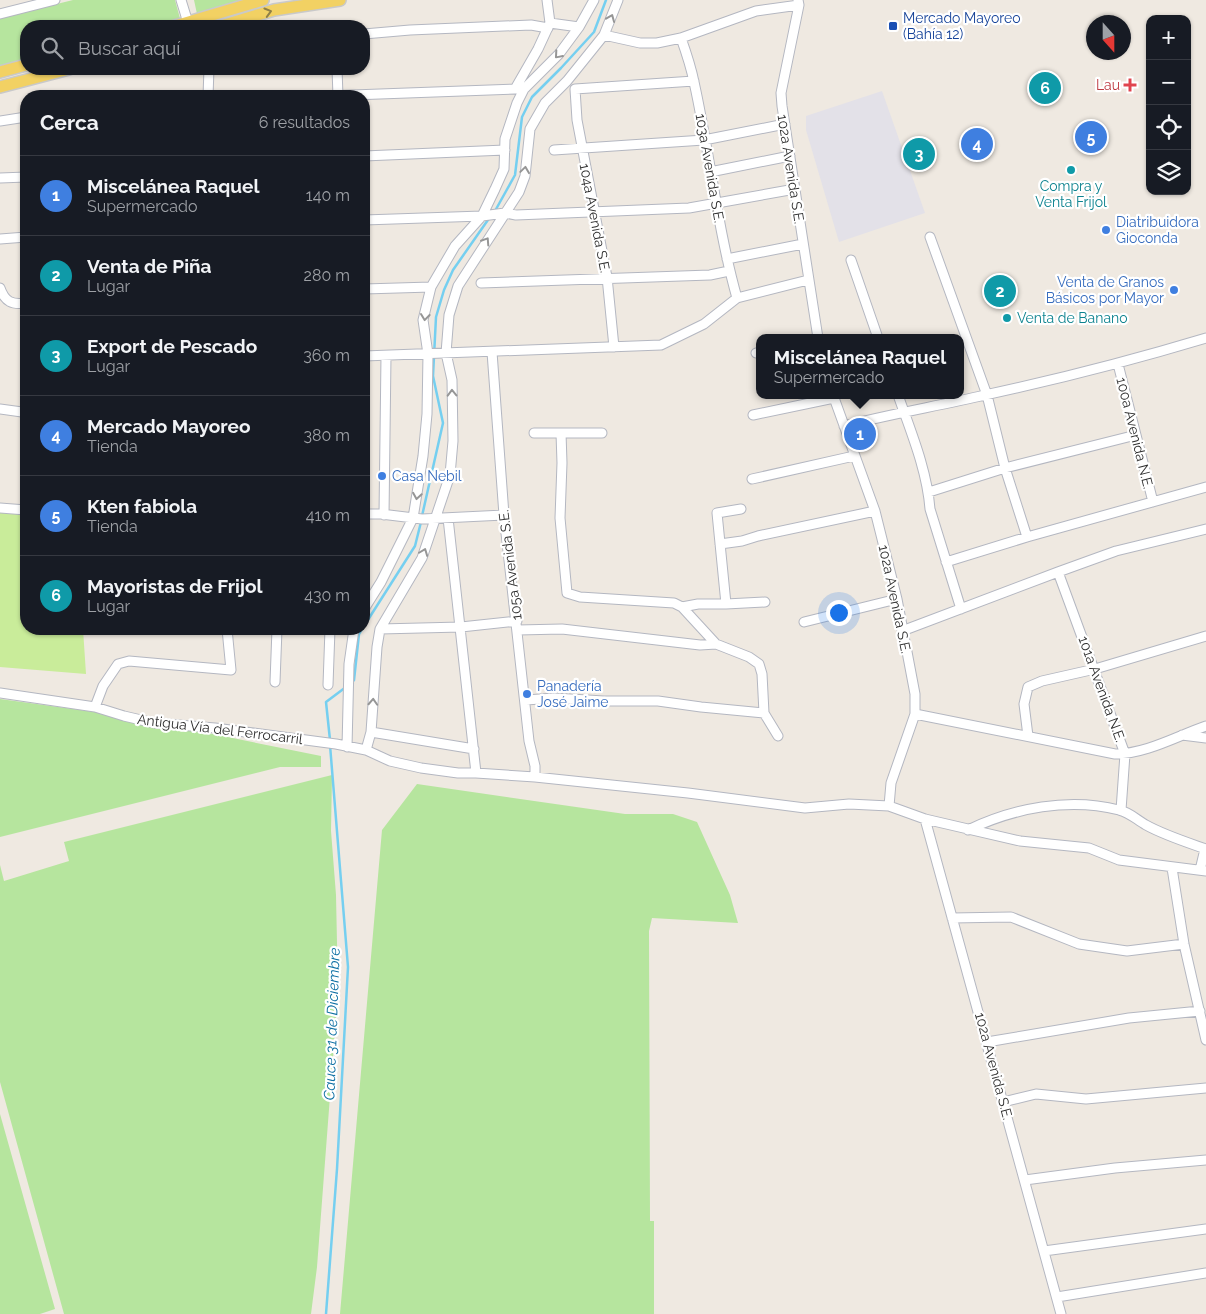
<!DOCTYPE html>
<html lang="es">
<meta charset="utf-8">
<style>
:root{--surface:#171b24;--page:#20242c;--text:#f1f3f6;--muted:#9ea1a6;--line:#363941;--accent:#4264fb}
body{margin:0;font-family:Raleway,sans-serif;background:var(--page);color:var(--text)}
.controls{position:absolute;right:15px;top:15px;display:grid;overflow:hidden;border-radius:10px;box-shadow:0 1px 4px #0004}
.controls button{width:45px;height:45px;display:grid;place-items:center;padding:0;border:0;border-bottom:1px solid var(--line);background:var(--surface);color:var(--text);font:25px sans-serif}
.compass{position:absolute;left:1086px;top:15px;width:45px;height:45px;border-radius:50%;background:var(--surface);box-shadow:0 1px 4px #0004;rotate:159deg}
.you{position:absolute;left:838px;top:612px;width:18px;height:18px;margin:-12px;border:4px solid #fff;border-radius:50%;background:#1a73e8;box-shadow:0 0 0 8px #1a73e833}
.badge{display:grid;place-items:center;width:32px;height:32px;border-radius:50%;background:var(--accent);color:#fff;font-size:16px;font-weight:700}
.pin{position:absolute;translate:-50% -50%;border:2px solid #fff;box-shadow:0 1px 5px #0006}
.popup{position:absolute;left:756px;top:334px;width:208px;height:65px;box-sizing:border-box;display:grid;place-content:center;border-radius:10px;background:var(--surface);filter:drop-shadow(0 1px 4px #0005);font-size:16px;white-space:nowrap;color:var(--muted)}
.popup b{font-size:19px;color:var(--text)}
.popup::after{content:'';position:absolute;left:50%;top:100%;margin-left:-10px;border:10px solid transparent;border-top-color:var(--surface)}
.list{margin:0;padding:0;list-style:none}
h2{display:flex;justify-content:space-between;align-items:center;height:65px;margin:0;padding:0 20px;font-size:21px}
h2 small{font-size:16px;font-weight:400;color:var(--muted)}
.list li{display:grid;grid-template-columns:32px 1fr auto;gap:15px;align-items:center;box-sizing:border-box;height:80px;padding:0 20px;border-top:1px solid var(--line)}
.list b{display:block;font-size:19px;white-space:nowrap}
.list p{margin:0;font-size:16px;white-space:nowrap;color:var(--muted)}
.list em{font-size:16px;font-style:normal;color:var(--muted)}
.icon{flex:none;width:28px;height:28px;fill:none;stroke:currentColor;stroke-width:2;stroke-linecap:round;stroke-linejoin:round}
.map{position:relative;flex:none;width:1206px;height:1314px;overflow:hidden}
.search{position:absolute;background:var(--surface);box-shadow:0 1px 4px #0004;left:20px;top:20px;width:350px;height:55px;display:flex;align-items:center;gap:12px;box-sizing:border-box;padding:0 18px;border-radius:20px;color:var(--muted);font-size:19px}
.panel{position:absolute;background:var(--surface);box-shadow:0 1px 4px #0004;left:20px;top:90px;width:350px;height:545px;border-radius:20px}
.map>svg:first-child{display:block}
.industrial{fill:#e3e1e8}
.green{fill:#b6e59e}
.pitch{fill:#c9ec9a}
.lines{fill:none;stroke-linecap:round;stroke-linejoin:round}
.stream{stroke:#75cff0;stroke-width:2.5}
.minor-casing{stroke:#b4b7c1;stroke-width:11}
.major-casing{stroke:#c9c9c9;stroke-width:14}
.minor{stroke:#fff;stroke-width:9}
.major{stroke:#f2d163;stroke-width:11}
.oneway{stroke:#908048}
.oneway2{stroke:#969696}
.transit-dot{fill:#1a4fb4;stroke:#fff;stroke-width:2}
.health-dot{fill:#e0444e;stroke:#fff;stroke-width:2}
.culture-dot{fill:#0f9aa8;stroke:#fff;stroke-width:2}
.shop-dot{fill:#3f7fe0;stroke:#fff;stroke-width:2}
.labels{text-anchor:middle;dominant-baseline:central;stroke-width:4.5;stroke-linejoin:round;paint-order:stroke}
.transit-label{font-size:14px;fill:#164399;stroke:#fff;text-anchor:start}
.health-label{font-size:14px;fill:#be3a42;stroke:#fff;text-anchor:end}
.street-label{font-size:14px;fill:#2e2e2e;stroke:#fff}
.culture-label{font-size:14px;fill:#0d838f;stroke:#fff}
.shop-label{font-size:14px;fill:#366cbe;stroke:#fff;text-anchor:start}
.water-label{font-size:15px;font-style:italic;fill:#0d6fa3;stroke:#fff}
</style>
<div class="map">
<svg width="1206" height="1314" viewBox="0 0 1206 1314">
<rect width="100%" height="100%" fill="#efe9e1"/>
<path class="industrial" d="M882,91L925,213L839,242L806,130V116Z"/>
<path class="green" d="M73,0H175L182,26H26V67L0,73V18Z
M194,0H245L197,14Z
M0,699L124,716L321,756V767H280L0,837Z
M332,775L331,831L336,895L338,991L317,1267L311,1314H64L0,1082V865L4,881L69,861L64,842Z
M417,784L625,814H673L697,822L730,895L738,923L652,918L649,931L650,1221H654V1314H340L382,830Z
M0,1114L55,1309L40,1314H0Z"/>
<path class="pitch" d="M0,506L26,509V629H83L86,674L0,667Z"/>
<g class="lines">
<path class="stream" d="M495,211L515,175L522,117L532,97L561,68L594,32L606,0
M422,516L443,423L433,376L436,317L444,290L453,270L490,217
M364,626L415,546L421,522
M352,682L354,680L359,634L362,629
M330,740L326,702L346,687
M326,1314L337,1169L348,967L330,745"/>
<defs>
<path id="minor" d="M181,0L189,26
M798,0L799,5L781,93L782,106L818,338
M0,14L55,0
M550,23L579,27
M364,34L410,30L531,25L548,28
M604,35L640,43H657L681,38L756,11L799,5
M681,38C686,52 691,67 694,82C710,154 717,227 737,298
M337,69L338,96
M208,96L209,69
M325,96L515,89L538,49L550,23L547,0
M0,121L26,117
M554,150L704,140L785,124
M364,156L505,150
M710,172L790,156
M0,178L26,177
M364,220L482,216L505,213L516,215L689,208L795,189
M930,237L987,395L1005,468L1027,537
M0,239L26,237
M727,259L803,244
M851,260L878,338
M481,283L710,275L729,271
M0,288C5,302 12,305 26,303
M364,289L431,287
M614,347L607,277L577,120L575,89L694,81
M492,352L504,515L529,741L535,766V777
M756,353L760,352
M364,356L661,345L704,324L737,298L808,280
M1118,364L1153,502
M833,395L875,511L897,599L915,694V714L891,783L889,806
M898,395C911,432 927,470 930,509L961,609
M0,409L22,412L26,416
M753,415L834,398
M844,426C890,414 938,406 985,395C1059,379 1133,360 1206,338
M534,433H602
M561,433L562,463L560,518L567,593L580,597L674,603L682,607L716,644L749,657L759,664L762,674L764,713L778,736
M752,479L854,456
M929,492L1005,468L1136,435
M0,508L26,510
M364,514H381L422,519L504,515
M384,515L386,356
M448,518L476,773
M720,544L742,541L758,536L875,511
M946,562L1027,537L1206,487
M1058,572L1125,754L1121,810
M726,604L717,513L741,509
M682,607L698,604H726L765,602
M364,609L381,582L413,518L423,456L427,414L428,354L423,320L431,287L455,246L482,216L495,189L504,169L505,139L517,103L524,89L559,54L579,27L594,0
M804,622L897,599
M310,629H330
M380,629L461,627L517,621
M518,630L562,629L700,645L716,644
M902,631L1058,572L1116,551L1206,529
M275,682L277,629
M328,685L330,629
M0,693L95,707L124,716L154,723L215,728L336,744L366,750L390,761L421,768L458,773H476L535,777L688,793L805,808L849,804L889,806L925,819L1020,841L1089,848L1119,860L1206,871
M526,700L554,698L604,701H658L701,707L764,713
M95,707L103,686L118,664L129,661L231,670L227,629
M915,714L1115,754C1146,754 1177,736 1206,726
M371,732L474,749
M1182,735L1206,738
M1028,736L1024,704L1028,687L1042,681L1095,669L1206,636
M347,747L349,664L354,629
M366,750L371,732L377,647L380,629L422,558L450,475L453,441L452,380L446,353L449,315L458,286L519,192L525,176L530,129L545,103L567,81L604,35L618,0
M925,819L1061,1314
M968,830C1014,808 1069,797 1119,810C1129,812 1137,820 1146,825C1164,835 1186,842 1206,849
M1172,868L1184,944L1206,1040
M1200,870L1205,849
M952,918L1011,917L1079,944L1127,951L1184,944
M987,1042L1129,1018L1200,1011
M1003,1102L1036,1094L1086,1099L1206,1088
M1025,1180L1115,1168L1206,1160
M1044,1251L1206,1229
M1057,1297L1206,1273"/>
<path id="major" d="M175,26L263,0
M221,26L274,10L340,0
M0,72L26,65
M0,87L69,69"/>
</defs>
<use href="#minor" class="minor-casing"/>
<use href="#major" class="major-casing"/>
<use href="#minor" class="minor"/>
<use href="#major" class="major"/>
</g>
<defs><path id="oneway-chevron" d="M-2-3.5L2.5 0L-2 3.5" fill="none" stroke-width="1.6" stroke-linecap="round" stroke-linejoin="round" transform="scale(1.25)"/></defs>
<use class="oneway" href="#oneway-chevron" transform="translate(268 12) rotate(-16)"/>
<g class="oneway2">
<use href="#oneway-chevron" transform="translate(611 18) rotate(-68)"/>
<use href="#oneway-chevron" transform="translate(558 55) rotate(131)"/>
<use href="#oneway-chevron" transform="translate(525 170) rotate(-82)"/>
<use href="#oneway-chevron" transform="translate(486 241) rotate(-57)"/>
<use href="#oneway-chevron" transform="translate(425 317) rotate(97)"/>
<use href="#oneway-chevron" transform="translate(452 393) rotate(-91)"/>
<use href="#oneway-chevron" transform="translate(417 496) rotate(99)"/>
<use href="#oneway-chevron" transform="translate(424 552) rotate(-69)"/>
<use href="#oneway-chevron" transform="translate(373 702) rotate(-87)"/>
</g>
<rect class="transit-dot" x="888" y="21" width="10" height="10" rx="2.5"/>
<path class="health-dot" d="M1127.5 77.5h5v5h5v5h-5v5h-5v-5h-5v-5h5z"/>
<g class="culture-dot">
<circle cx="1071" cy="170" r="5"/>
<circle cx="1007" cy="318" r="5"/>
</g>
<g class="shop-dot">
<circle cx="1106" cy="230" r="5"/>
<circle cx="1174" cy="290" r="5"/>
<circle cx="382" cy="476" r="5"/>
<circle cx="527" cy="694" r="5"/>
</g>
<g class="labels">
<g class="transit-label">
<text x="903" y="18">Mercado Mayoreo<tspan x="903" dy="16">(Bahía 12)</tspan></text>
</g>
<g class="health-label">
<text x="1120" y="85">Lau</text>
</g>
<g class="street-label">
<text transform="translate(710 168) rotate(80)">103a Avenida S.E.</text>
<text transform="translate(791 169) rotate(81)">102a Avenida S.E.</text>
<text transform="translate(595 218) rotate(79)">104a Avenida S.E.</text>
<text transform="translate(1135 433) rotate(76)">100a Avenida N.E.</text>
<text transform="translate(510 565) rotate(-97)">105a Avenida S.E.</text>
<text transform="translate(895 599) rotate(78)">102a Avenida S.E.</text>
<text transform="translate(1102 689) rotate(70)">101a Avenida N.E.</text>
<text transform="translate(220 729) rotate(7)">Antigua Vía del Ferrocarril</text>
<text transform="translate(994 1066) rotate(75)">102a Avenida S.E.</text>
</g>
<g class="culture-label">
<text x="1071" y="186">Compra y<tspan x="1071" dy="16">Venta Frijol</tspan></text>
<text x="1017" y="318" text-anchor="start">Venta de Banano</text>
</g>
<g class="shop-label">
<text x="1116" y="222">Diatribuidora<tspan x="1116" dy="16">Gioconda</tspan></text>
<text x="1164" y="282" text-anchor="end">Venta de Granos<tspan x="1164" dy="16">Básicos por Mayor</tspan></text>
<text x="392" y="476">Casa Nebil</text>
<text x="537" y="686">Panadería<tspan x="537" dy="16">José Jaime</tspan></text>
</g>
<g class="water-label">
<text transform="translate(332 1024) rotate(-88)">Cauce 31 de Diciembre</text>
</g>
</g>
</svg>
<div class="controls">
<button>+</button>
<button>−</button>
<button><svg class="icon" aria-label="locate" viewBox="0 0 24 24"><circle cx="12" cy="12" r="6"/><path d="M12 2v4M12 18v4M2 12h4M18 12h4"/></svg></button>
<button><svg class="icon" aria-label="layers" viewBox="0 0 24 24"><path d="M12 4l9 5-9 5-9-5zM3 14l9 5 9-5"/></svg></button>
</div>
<svg class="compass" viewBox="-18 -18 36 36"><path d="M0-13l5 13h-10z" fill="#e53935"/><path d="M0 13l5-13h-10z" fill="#9ea1a6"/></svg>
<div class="you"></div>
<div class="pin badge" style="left:860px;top:434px;background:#3f7fe0">1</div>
<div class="popup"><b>Miscelánea Raquel</b>Supermercado</div>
<div class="pin badge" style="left:1000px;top:291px;background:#0f9aa8">2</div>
<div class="pin badge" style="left:919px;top:154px;background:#0f9aa8">3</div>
<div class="pin badge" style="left:977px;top:144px;background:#3f7fe0">4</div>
<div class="pin badge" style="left:1091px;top:137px;background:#3f7fe0">5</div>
<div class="pin badge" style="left:1045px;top:88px;background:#0f9aa8">6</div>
<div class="search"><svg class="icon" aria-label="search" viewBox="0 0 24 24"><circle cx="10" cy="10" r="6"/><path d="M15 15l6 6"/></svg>Buscar aquí</div>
<section class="panel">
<h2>Cerca<small>6 resultados</small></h2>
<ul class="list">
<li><span class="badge" style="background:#3f7fe0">1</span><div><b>Miscelánea Raquel</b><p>Supermercado</p></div><em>140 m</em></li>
<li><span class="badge" style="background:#0f9aa8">2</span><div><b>Venta de Piña</b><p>Lugar</p></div><em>280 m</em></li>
<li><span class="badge" style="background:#0f9aa8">3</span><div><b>Export de Pescado</b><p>Lugar</p></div><em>360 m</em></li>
<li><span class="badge" style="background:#3f7fe0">4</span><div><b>Mercado Mayoreo</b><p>Tienda</p></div><em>380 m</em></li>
<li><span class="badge" style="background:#3f7fe0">5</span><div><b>Kten fabiola</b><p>Tienda</p></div><em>410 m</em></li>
<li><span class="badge" style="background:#0f9aa8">6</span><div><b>Mayoristas de Frijol</b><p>Lugar</p></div><em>430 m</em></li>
</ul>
</section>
</div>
